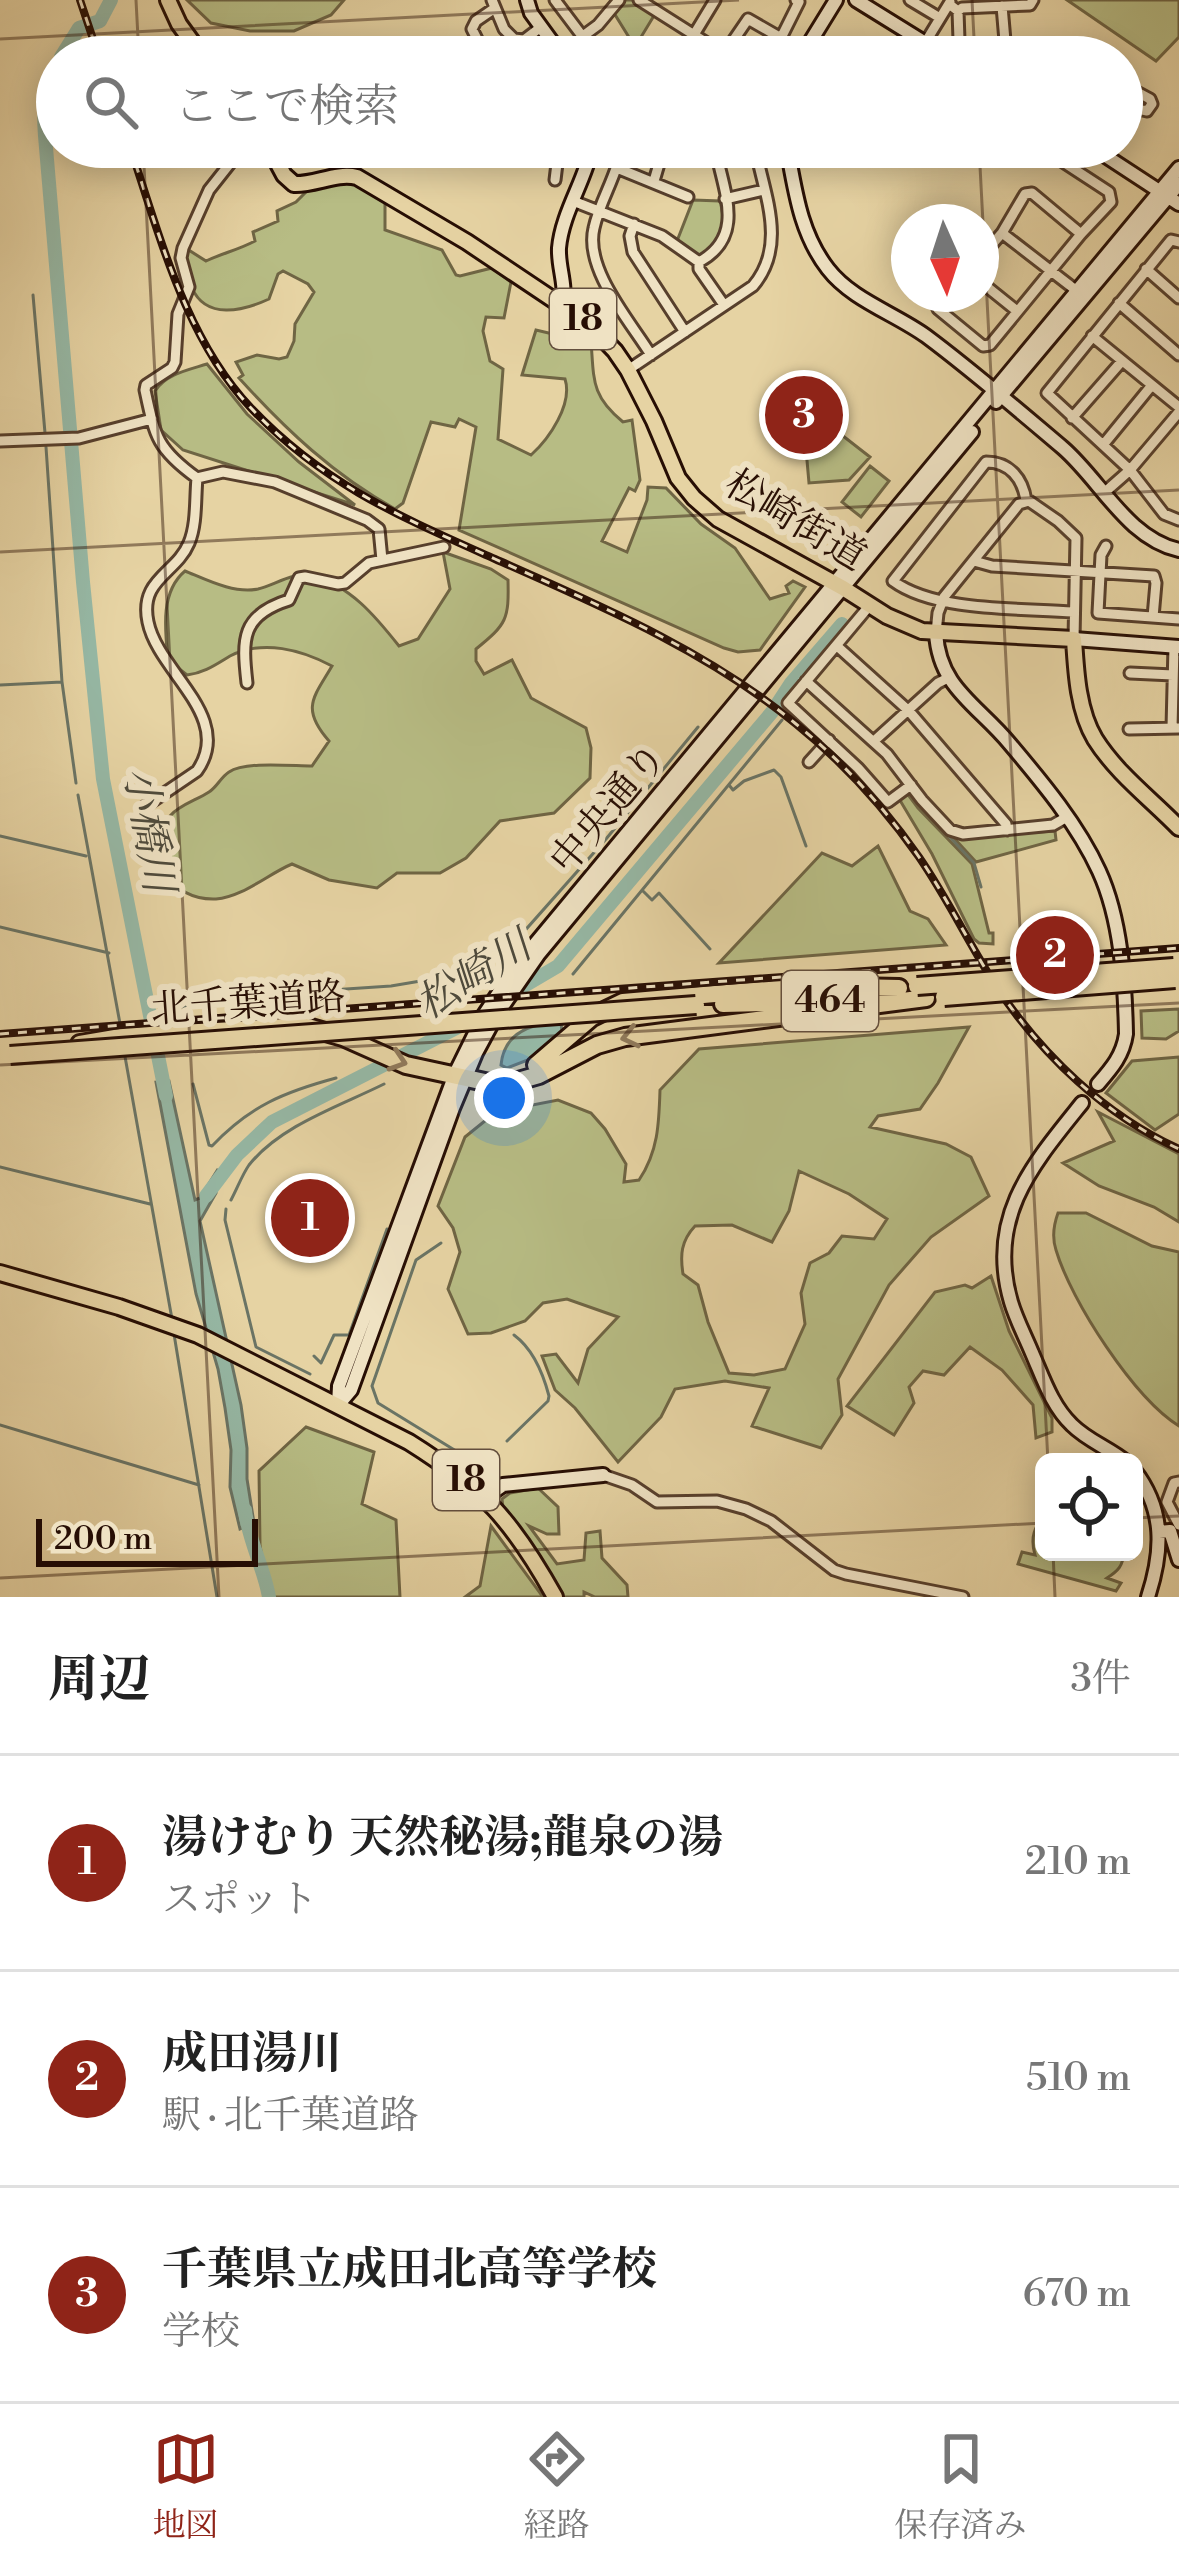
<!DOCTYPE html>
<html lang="ja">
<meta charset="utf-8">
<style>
:root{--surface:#fff;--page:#f2f2f2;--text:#222;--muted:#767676;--line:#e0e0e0;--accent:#8f2418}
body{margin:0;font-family:"Libre Bodoni","Noto Serif JP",serif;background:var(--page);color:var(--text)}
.controls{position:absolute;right:36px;bottom:36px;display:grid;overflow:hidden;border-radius:18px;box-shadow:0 6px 30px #0003}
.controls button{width:108px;height:108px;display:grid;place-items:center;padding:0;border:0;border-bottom:3px solid var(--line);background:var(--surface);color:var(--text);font:60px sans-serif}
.compass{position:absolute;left:891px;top:204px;width:108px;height:108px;border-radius:50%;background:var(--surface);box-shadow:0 6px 30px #0003;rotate:177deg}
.scale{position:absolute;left:36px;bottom:30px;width:222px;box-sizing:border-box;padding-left:12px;border:6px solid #270e04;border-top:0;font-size:33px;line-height:42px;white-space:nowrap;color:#270e04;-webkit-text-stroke:9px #efe2c3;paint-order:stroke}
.you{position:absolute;left:504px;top:1098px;width:42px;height:42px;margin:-30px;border:9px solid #fff;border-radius:50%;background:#1a73e8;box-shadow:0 0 0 18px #1a73e833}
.badge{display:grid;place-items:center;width:78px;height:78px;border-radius:50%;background:var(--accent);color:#fff;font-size:39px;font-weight:700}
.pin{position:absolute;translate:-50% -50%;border:6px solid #fff;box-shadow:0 3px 12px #0006}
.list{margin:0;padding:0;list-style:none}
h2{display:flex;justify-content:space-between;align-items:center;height:156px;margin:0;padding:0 48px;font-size:51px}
h2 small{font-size:39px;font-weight:400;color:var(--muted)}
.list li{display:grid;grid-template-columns:78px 1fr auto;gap:36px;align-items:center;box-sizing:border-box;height:216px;padding:0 48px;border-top:3px solid var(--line)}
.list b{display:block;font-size:45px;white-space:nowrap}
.list p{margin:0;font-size:39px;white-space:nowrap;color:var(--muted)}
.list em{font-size:39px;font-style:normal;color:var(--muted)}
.icon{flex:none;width:66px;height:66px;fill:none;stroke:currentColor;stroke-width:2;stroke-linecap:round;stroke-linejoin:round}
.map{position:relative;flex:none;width:1179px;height:1597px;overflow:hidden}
.search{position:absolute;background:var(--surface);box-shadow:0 6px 30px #0003;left:36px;right:36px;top:36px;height:132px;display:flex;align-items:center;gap:30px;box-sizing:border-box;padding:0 42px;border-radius:66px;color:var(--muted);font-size:45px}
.sheet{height:804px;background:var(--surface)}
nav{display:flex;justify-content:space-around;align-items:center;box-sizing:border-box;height:168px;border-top:3px solid var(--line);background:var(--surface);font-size:33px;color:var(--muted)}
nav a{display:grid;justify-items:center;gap:6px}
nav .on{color:var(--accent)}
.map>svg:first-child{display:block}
.green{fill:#b7bc84;stroke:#6f6544;stroke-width:3;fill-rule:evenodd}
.water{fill:#96b8a5;stroke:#6a7465;stroke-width:3}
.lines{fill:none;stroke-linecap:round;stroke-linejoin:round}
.stream{stroke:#6a7465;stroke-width:3}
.river{stroke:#96b8a5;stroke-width:14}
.street-casing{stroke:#573f2c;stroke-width:15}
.secondary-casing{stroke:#270e04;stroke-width:18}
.primary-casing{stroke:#270e04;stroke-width:20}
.highway-casing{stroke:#270e04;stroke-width:22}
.street{stroke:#efe2c3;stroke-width:9}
.secondary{stroke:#efe2c3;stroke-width:12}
.primary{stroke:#e6d3a3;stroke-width:14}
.highway{stroke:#e6d3a3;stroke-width:16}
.rail-casing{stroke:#270e04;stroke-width:8}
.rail{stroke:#efe2c3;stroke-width:3;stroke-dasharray:9;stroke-linecap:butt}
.highway-bridge-casing{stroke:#270e04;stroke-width:22;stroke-linecap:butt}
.highway-bridge{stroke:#e6d3a3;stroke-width:16}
.oneway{stroke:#907a5b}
.ticks{fill:none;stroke:#270e04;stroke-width:3;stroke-opacity:0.45}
.labels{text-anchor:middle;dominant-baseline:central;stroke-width:12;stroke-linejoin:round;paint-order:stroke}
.shield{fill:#efe2c3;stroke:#634e3d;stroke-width:3}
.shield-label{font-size:36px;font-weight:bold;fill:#270e04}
.street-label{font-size:39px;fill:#270e04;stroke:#efe2c3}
.water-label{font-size:42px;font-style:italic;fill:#4e4a3c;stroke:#efe2c3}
</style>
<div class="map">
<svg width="1179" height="1597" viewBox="0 0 1179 1597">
<rect width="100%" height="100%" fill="#e6d3a3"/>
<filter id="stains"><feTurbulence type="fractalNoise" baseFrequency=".00167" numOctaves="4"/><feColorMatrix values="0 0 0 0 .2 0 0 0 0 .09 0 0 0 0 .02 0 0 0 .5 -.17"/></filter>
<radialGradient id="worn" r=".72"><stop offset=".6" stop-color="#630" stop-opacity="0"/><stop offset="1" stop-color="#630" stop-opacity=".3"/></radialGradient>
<path class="green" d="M187,0H344L331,15L294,31H250L211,23Z
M624,0H632L655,14L635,47L614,13Z
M1067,0H1179V37L1156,61Z
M347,181L385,200V230L442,250L456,275L460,276L492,268L511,282L504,318L486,317L483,331L490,361L503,369L498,439L531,455C549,439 573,404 565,379L522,375L536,330L570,338L578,329L591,341C594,380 591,396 623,422L632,420L640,480L635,491L629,488L602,541L627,552L647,500L648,487L666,488L701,524L735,548L770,599L789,593L786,586L793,581L805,587L760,650L738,652L724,648L459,530L476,427L459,419L455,427L431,422L403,503L395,509C334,475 286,430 239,378L243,375L236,362L257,355L279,359L287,357L294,341L295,324L314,292L308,284L283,271L278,274L269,299C243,311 206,320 192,288C186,274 184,264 187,249L206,261C223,253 238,250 255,241L253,232L278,221L277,211L296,202L309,189Z
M693,200L720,201C728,233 724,236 701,258L694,257L677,241Z
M207,364L247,414L299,462L355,505L183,450L161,430L155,391C166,374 188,370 207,364Z
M802,404L870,457L849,480L809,483Z
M870,466L889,481L861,517L842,502Z
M443,552L491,569L508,580C509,619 507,624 476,649V661L484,674L512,660L531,698L586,728L591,748L590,778L554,813L500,821L466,858L440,873H397L377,888L329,880L292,864C268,874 243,897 216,899C170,901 142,855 170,816C179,805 197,800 209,792C217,787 221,777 229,772C245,761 292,766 312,766L329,741C300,708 314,697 332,666C302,650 263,639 230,656C215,665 204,673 187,675L168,660C165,630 160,592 185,571C207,580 234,594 258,589C275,585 294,571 312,576C350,585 376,617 399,646L418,639L450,589Z
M901,785L918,808L972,864L989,933H993V944L979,943L974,939L932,854L895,792Z
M1055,831L1056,840L976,862L953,837Z
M878,846L910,911L928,919L946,945L719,963L822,853L852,866Z
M1179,1009V1031L1166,1039L1142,1038L1141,1011Z
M969,1027L938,1083L920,1109L878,1116L870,1127L946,1144L971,1157L989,1196L931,1237L889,1285L838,1379L842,1415L821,1448L752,1426L769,1388L725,1381L675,1389L661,1417L618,1462L575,1408L555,1390L542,1356L556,1354L578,1383L588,1349L618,1317L567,1299L543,1303L525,1321L491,1333L468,1334L448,1289L460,1252L453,1228L438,1206L465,1137L496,1112L558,1100L591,1113L605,1129L626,1164L624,1182L639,1180C658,1152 659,1124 660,1090L699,1049ZM799,1171L849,1194L887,1219L874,1239L842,1236L829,1253L810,1263L801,1293L805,1324L785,1369L754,1375L729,1373L708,1322L698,1285L683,1274C680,1255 681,1241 695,1226L732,1225L772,1242L789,1211Z
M1179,1057V1114L1155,1130L1106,1093L1132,1061Z
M1098,1112L1179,1154V1222L1154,1207L1099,1186L1063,1163L1114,1141Z
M1058,1213H1086L1152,1246L1179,1252V1426C1134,1398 1071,1301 1056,1250C1052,1238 1054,1224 1058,1213Z
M991,1276L1009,1331L1052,1418V1432L1036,1438L1033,1405L1002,1370L970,1347L944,1375L923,1371L909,1387L914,1403L894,1435L847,1406L935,1292L965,1285L972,1288Z
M306,1427L374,1452L362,1504L396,1520L400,1597H268L260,1545L259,1471Z
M538,1488L558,1507L559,1534H547L529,1526L557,1564L584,1560L586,1533L600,1531L602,1558L627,1585L628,1597H595L584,1592V1597H562L527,1538L503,1508L502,1499L510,1493Z
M1044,1518V1552H1124C1123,1566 1118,1571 1107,1578L1121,1583L1116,1591L1018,1564L1022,1552L1035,1555C1031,1541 1032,1528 1044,1518Z
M491,1526L543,1597H465L480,1586Z"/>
<path class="water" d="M561,1022L562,1034L533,1058L507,1068L501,1065C504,1032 532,1023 561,1022Z
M169,1081L195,1200L200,1198L218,1169L216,1193L200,1221L241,1405L247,1448V1479L254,1523L240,1529L230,1487L231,1450L225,1408L218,1369L196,1294L156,1082Z"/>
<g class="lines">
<path class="stream" d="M33,295L45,433
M46,447L62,682
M0,685L62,682L76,783
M807,688L816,696
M877,750L890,766
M729,785L733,790L744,781L774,770L781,777L806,846
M78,795L121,1029
M919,804L974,863L981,887
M0,836L86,856
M642,890L652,900L659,893L710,949
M0,927L109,953
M573,974L782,720
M182,1007L269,1001L286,993L391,986L468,973C475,957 488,953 505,953L606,839L698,727
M124,1051L172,1319
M193,1084L209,1145L212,1146C250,1106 284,1092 336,1078
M0,1167L150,1204
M231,1200C237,1189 242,1175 249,1165C281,1125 340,1106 384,1084
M226,1209L225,1220L256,1347L310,1374
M441,1243L416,1260L372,1386L378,1403L474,1462L491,1456
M174,1334L217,1597
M314,1356L321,1363L334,1335H349L387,1229
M0,1425L199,1485
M507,1441L548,1401L549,1396C543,1373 533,1349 514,1335"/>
<path class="river" d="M61,57L79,28L100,21L111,0
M57,64C43,87 43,110 45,136L83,582L103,779L166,1096
M507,996L558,966L772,712L791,683L842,624
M206,1196L237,1155L272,1122L468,1022
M245,1510C248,1539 264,1568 269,1597"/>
<defs>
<path id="street" d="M492,0L504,29L514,39L524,40L541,27
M555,0L598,57
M639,0L729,57
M910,0L940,18
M949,4L958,11L962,8L1030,5L1033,0
M495,8L476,21L472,29L482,49L490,56L518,54L534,57
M958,11L959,40L963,45L1002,44L1005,41L1002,6
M695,33L715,0
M583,36L598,25L619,0
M925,43L950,2
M629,57L634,54L642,57
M722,57L748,19L781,38L799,2L796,0
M1036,57L1051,46L1056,45L1074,57
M1122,84L1150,99L1152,104L1147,111L1138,109V94
M622,147C617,176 600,200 594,228C584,269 630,321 651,355
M716,152L738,147
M617,168L688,197
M555,180L559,147
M654,181L664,147
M725,199L764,190
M573,201L662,236L699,262C747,236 723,190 715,147
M634,224L630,236L633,252L685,332
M1002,233L1077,291
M1179,242L1171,240L1047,393L1130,470L1164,514L1179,520
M981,257L1002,233L1025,194L1032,193L1081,234
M699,262V269L724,305
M1146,269L1179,298
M981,282L1017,311
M946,294L937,306L938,309L983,346L990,345L1081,234L1111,202L1109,192L1060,160L1056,153L1059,147
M1119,303L1179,355
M1092,336L1179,407
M628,370L753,286C788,245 764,194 755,147
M1072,418L1122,361
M0,441L79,438L152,419
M1103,445L1152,385
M197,478C157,449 155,437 145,390L146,385L172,368L175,362L178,314L189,287L181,258L183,248L209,190L243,147
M197,478L223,472L275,482L367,520L379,529L382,560
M1105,492L1130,470L1179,412
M1026,501C1023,479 1010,462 986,462L893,581C935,612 1020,608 1073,612
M1106,546L1101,555L1098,613L1179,619
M974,561L992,566L1154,576L1156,583L1153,617
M870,605L788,703L858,768L888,802L911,785
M936,633L938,613L944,597L1019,504L1029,501L1058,521L1076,538L1074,639
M837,646L909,711L1006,824L1007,830
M1130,673L1173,675
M806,681L887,754L922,800L950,830L963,834L1053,825L1067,817
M247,683C242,639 241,615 289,600L299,578L305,577L338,584L345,583L369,563L444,547
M1172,728L1174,646
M1129,729L1179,728
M874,741L938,683L948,678
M809,762L829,740
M144,807L197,771C235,717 158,672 148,622C139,579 176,574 189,543C197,524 195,499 197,478
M603,1475L632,1485L657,1502L717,1501L746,1509L771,1521L834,1570L846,1574L963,1597
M1179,1482L1174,1483L1167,1502L1179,1525"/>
<path id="secondary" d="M527,0L531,13L563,57
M856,0L948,57
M801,57L836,0
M787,147C795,190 800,233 828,269C852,300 894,313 926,336C973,371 1018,410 1063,448C1101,481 1127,538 1179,550
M1092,147L1179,204
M562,305C567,285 558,268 559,248C562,213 585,181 592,147
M996,402L1179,184
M936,633C939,688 978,705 1010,744C1043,783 1078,825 1099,871C1121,919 1125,982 1126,1034C1123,1055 1112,1068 1098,1084
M1074,639L1179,647
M1082,1103C1033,1164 986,1217 1011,1302C1016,1319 1025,1336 1032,1353C1043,1378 1052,1406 1072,1425C1088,1441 1109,1448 1126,1462
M339,1404L351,1390L453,1108L476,1053L497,1014L538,955L972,432
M338,1405L339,1386L455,1074L484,1015L515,968L1179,168
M1134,1470C1165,1510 1163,1551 1148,1597
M486,1497L503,1485L603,1475
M1159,1532L1170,1531L1179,1560"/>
<path id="primary" d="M168,0L179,24L203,57
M269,147L284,175L294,184C315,185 336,172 357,177L467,242L588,323L615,351L628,370L654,421L678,478L694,498L718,519L843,588L887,616L922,631L1074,639C1076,672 1078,711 1095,739C1117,774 1151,799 1179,828
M0,1273L119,1307L198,1335L409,1442C484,1489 512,1520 555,1597"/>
<path id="highway" d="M723,1004L835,1001
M80,1044L127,1036L304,1026L343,1037L406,1065L494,1084L518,1081L539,1075L597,1045L625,1037L926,998
M536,1065L592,1017L623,1002L808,986L899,988"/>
</defs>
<use href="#street" class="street-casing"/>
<use href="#secondary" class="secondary-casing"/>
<use href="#primary" class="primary-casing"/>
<use href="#highway" class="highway-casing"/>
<use href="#street" class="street"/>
<use href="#secondary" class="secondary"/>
<use href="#primary" class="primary"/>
<use href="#highway" class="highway"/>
<defs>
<path id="rail" d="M80,0L99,57
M130,147C160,236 185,338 251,408C324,485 401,517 495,559C599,605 708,651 796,724C843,762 884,807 919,857C948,899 970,946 998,989C1043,1056 1105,1115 1179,1149
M0,1034L1179,948"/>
</defs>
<use href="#rail" class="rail-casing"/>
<use href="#rail" class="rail"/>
<defs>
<path id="highway-bridge" d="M917,986L1174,967
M944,997L1175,979
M10,1055L696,1005"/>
</defs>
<use href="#highway-bridge" class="highway-bridge-casing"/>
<use href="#highway-bridge" class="highway-bridge"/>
</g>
<defs><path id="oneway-chevron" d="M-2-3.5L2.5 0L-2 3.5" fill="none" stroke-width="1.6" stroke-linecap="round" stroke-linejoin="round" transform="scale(3)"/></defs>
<g class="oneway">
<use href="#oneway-chevron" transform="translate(630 1037) rotate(167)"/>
<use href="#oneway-chevron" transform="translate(398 1061) rotate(18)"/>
</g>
<path class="ticks" d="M136,0L139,57M972,0L975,57M0,39L739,0M143,147L219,1597M979,147L1048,1462M0,552L1179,490M0,1065L1179,1003M1134,1518L1179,1516M1053,1552L1055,1597M0,1578L1044,1523"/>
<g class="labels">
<g class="shield">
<rect x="550" y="289" width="66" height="60" rx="9"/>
<rect x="782" y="971" width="96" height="60" rx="9"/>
<rect x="433" y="1450" width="66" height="60" rx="9"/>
</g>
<g class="shield-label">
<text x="583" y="319">18</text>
<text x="830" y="1001">464</text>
<text x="466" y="1480">18</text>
</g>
<g class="street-label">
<text transform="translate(795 521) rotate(31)">松崎街道</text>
<text transform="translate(609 809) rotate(-50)">中央通り</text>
<text transform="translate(248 1004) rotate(-4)">北千葉道路</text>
</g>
<g class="water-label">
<text transform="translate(148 830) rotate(80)">小橋川</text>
<text transform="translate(474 976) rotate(-32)">松崎川</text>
</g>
</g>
<rect width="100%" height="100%" filter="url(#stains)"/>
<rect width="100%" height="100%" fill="url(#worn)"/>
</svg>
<div class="controls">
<button><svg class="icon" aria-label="locate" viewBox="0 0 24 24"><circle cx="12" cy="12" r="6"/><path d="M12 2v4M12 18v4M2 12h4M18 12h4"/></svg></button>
</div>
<svg class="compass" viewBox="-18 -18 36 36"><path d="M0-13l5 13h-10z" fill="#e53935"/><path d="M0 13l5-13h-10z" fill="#767676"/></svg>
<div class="scale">200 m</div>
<div class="you"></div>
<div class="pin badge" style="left:310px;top:1218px">1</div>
<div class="pin badge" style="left:1055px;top:955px">2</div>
<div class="pin badge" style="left:804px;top:415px">3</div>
<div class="search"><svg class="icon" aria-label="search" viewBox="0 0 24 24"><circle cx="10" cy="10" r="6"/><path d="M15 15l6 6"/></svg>ここで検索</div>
</div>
<section class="sheet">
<h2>周辺<small>3件</small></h2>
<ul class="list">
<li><span class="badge">1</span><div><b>湯けむり 天然秘湯;龍泉の湯</b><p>スポット</p></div><em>210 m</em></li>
<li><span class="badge">2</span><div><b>成田湯川</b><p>駅 · 北千葉道路</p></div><em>510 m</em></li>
<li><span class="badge">3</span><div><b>千葉県立成田北高等学校</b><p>学校</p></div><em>670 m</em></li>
</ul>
</section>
<nav>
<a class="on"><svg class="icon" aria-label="map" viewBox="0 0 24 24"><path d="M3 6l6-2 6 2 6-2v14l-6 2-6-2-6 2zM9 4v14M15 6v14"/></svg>地図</a>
<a><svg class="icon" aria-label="directions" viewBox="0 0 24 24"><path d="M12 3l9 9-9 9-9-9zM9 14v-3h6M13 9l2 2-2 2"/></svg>経路</a>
<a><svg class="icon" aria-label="saved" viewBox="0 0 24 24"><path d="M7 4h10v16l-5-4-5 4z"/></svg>保存済み</a>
</nav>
